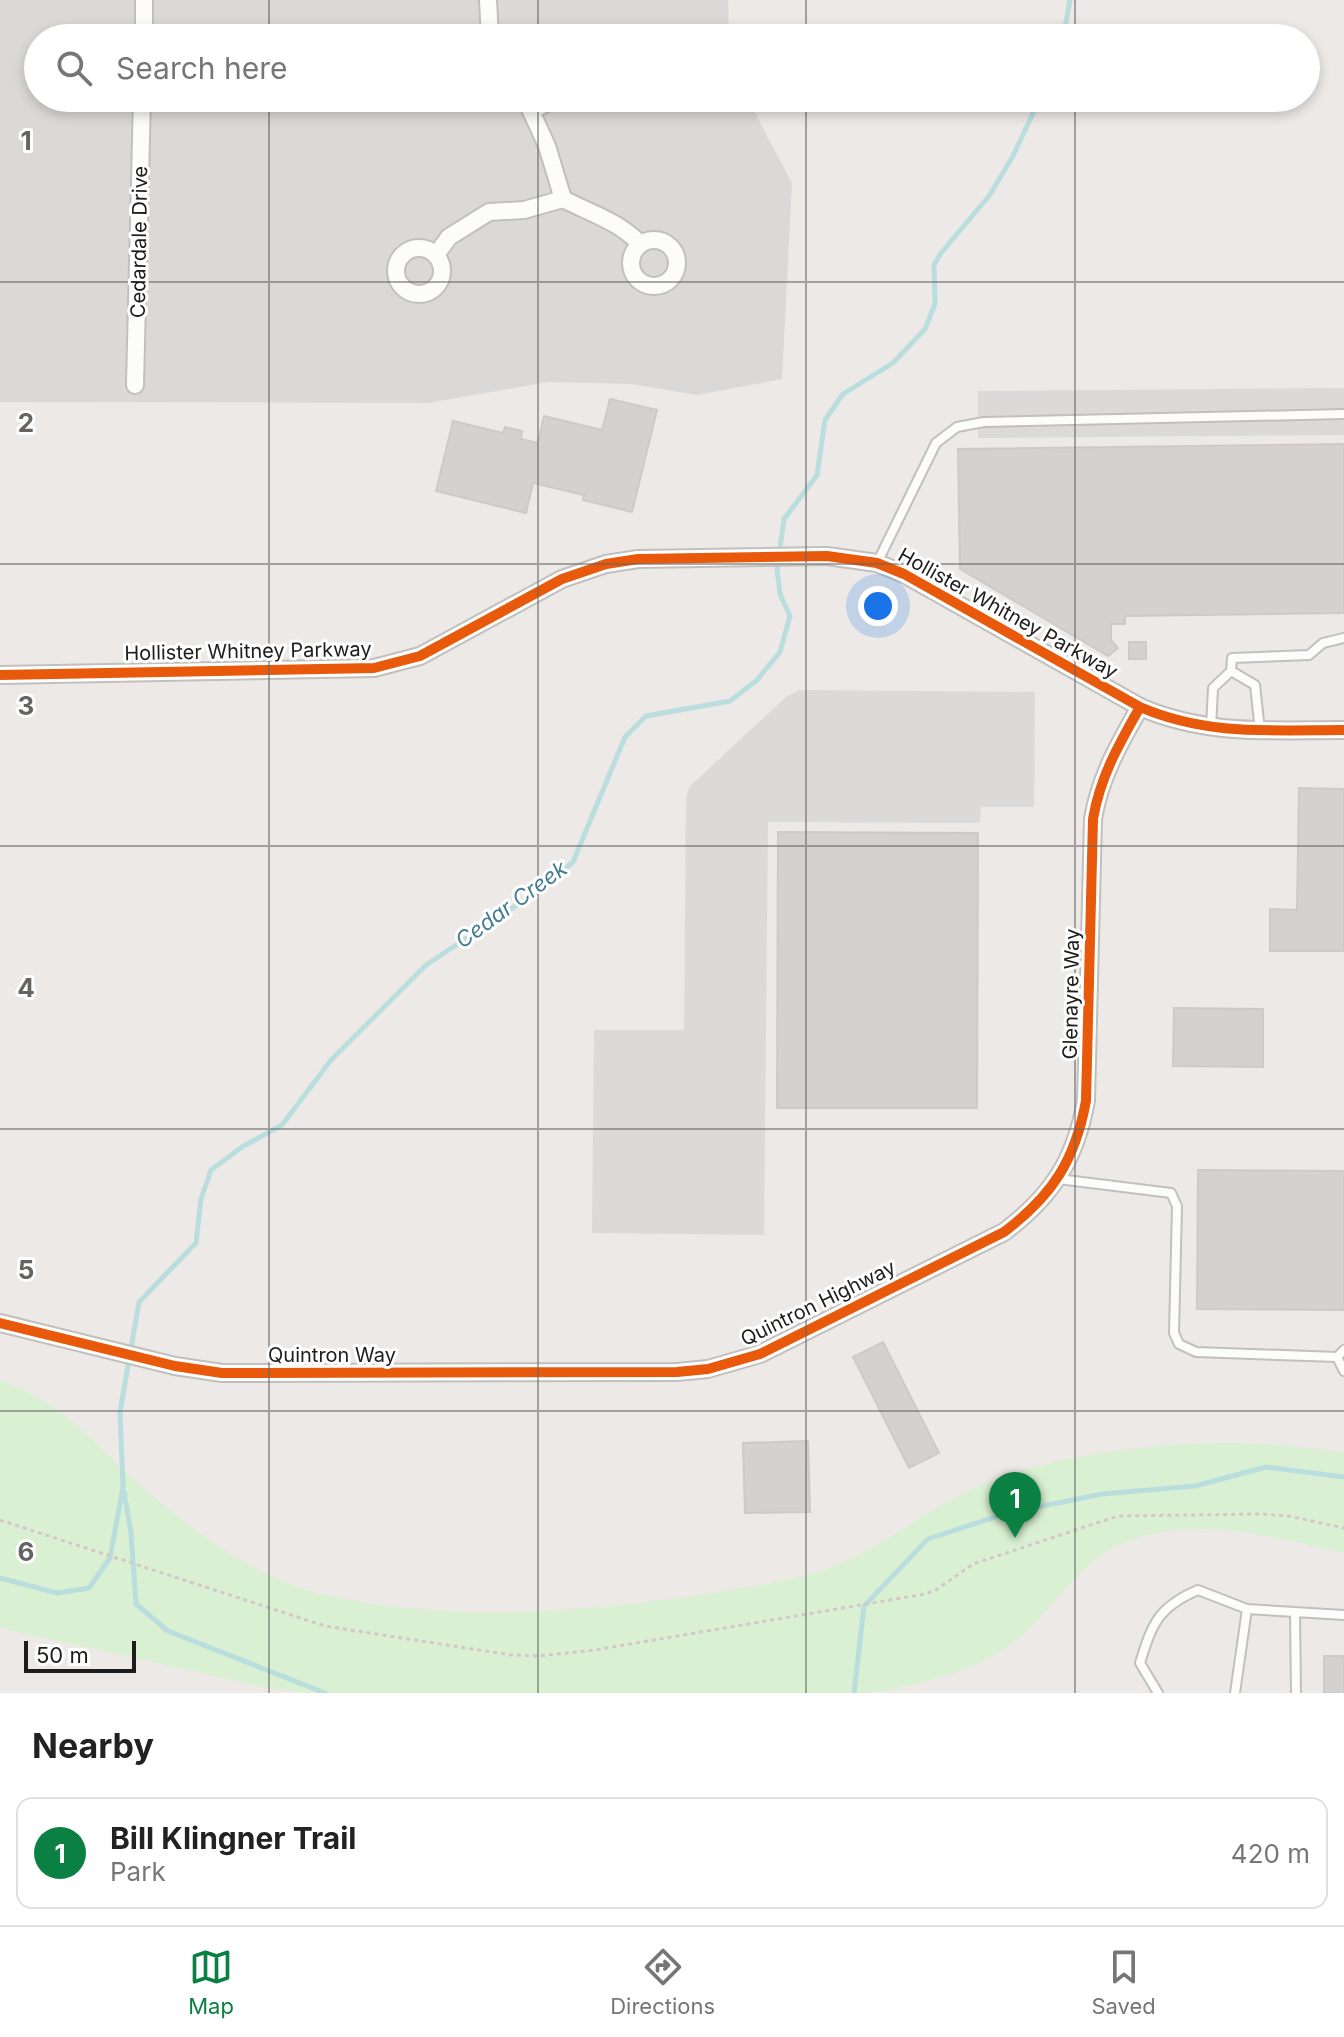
<!DOCTYPE html>
<style>
:root{--surface:#fff;--page:#f2f2f2;--text:#222;--muted:#767676;--line:#e0e0e0;--accent:#0b8043}
body{margin:0;font-family:Inter,sans-serif;background:var(--page);color:var(--text)}
.scale{position:absolute;left:24px;bottom:20px;width:112px;box-sizing:border-box;padding-left:8px;border:4px solid #1d1d1d;border-top:0;font-size:22px;line-height:28px;white-space:nowrap;color:#1d1d1d;-webkit-text-stroke:6px #fff;paint-order:stroke}
.you{position:absolute;left:878px;top:606px;width:28px;height:28px;margin:-20px;border:6px solid #fff;border-radius:50%;background:#1a73e8;box-shadow:0 0 0 12px #1a73e833}
.badge{display:grid;place-items:center;width:52px;height:52px;border-radius:50%;background:var(--accent);color:#fff;font-size:26px;font-weight:700}
.pin{position:absolute;translate:-50% -66px;filter:drop-shadow(0 2px 4px #0008)}
.pin::after{content:'';position:absolute;top:42px;width:28px;height:24px;background:inherit;clip-path:polygon(0 0,100% 0,50% 100%)}
.list{margin:0;padding:0;list-style:none}
h2{display:flex;justify-content:space-between;align-items:center;height:104px;margin:0;padding:0 32px;font-size:34px}
h2 small{font-size:26px;font-weight:400;color:var(--muted)}
.list li{display:grid;grid-template-columns:52px 1fr auto;gap:24px;align-items:center;box-sizing:border-box;height:112px;margin:0 16px 16px;padding:0 16px;border:2px solid var(--line);border-radius:16px}
.list b{display:block;font-size:30px;white-space:nowrap}
.list p{margin:0;font-size:26px;white-space:nowrap;color:var(--muted)}
.list em{font-size:26px;font-style:normal;color:var(--muted)}
.icon{flex:none;width:44px;height:44px;fill:none;stroke:currentColor;stroke-width:2;stroke-linecap:round;stroke-linejoin:round}
.map{position:relative;flex:none;width:1344px;height:1693px;overflow:hidden}
.search{position:absolute;background:var(--surface);box-shadow:0 4px 12px #0003;left:24px;right:24px;top:24px;height:88px;display:flex;align-items:center;gap:20px;box-sizing:border-box;padding:0 28px;border-radius:44px;color:var(--muted);font-size:30px}
.sheet{height:232px;background:var(--surface)}
nav{display:flex;justify-content:space-around;align-items:center;box-sizing:border-box;height:112px;border-top:2px solid var(--line);background:var(--surface);font-size:22px;color:var(--muted)}
nav a{display:grid;justify-items:center;gap:4px}
nav .on{color:var(--accent)}
.map>svg:first-child{display:block}
.residential{fill:#dbd9d8}
.park{fill:#d9f1d2}
.parking{fill:#dcdad9}
.lines{fill:none;stroke-linecap:round;stroke-linejoin:round}
.stream{stroke:#badede;stroke-width:5}
.building{fill:#d4d1cf;stroke:#cfcac7;stroke-width:2}
.service-casing{stroke:#c1c0be;stroke-width:12}
.minor-casing{stroke:#c1c0be;stroke-width:20}
.path{stroke:#d5c7c8;stroke-width:3;stroke-dasharray:4 4;stroke-linecap:butt}
.service{stroke:#fcfcfb;stroke-width:8}
.minor{stroke:#fcfcfb;stroke-width:16}
.cycleway-casing{stroke:#fff;stroke-width:15}
.cycleway{stroke:#e8590c;stroke-width:10}
.grid{fill:none;stroke:#656463;stroke-width:2;stroke-opacity:0.55}
.labels{text-anchor:middle;dominant-baseline:central;stroke-width:6;stroke-linejoin:round;paint-order:stroke}
.street-label{font-size:20px;fill:#1d1d1d;stroke:#fff}
.water-label{font-size:22px;font-style:italic;fill:#447d93;stroke:#fff}
.grid-label{font-size:26px;text-anchor:middle;font-weight:bold;fill:#656463;stroke:#fff;stroke-width:6;stroke-linejoin:round;paint-order:stroke}
</style>
<div class="map">
<svg width="1344" height="1693" viewBox="0 0 1344 1693">
<rect width="100%" height="100%" fill="#ece9e6"/>
<path class="residential" d="M0,0H728L729,38H38V98H747L792,183L782,379L697,395L631,384L548,382L428,403L0,402Z"/>
<path class="park" d="M0,1380C65,1404 89,1439 138,1483C193,1532 257,1580 330,1596C455,1623 588,1612 713,1593C753,1586 796,1581 834,1566C879,1549 917,1517 960,1495C1001,1474 1046,1463 1091,1455C1179,1440 1256,1439 1344,1453V1553C1274,1537 1193,1513 1123,1543C1083,1560 1060,1599 1030,1628C987,1670 926,1683 869,1693H312L269,1688L0,1628Z"/>
<path class="parking" d="M1344,388V435L978,438V391Z
M799,690L1035,692L1034,807H981L980,823L768,822L764,1235L592,1233L594,1030H684L686,799L689,787L787,696Z"/>
<g class="lines">
<path class="stream" d="M1063,38L1070,0
M124,1492L131,1533L136,1604L168,1631L325,1693
M0,1578L57,1593L89,1588L110,1558L123,1487L120,1412L139,1302L196,1243L201,1199L211,1170L242,1147L282,1125L331,1060L426,965L538,891L573,862L625,737L646,716L730,701L757,680L780,652L790,616L780,594L777,570L784,519L817,475L825,420L843,394L893,363L925,329L935,304L934,265L941,253L989,196L1013,156L1040,98
M854,1693L864,1606L928,1539L1004,1514L1102,1494L1195,1486L1266,1467L1344,1477"/>
</g>
<path class="building" d="M610,399L657,410L632,512L583,500L584,495L533,483L526,513L436,491L453,421L503,433L505,427L522,431L521,439L538,443L544,416L602,430Z
M1344,444V613L1125,616V624H1111V640L1118,648L1108,656L960,569L958,449Z
M1129,642H1146V659H1129Z
M1299,788L1344,789V951H1270V909L1297,910Z
M778,832L978,833L977,1108H777Z
M1174,1008L1263,1009V1067L1173,1066Z
M1198,1170L1344,1171V1310L1197,1309Z
M883,1342L939,1453L909,1468L853,1357Z
M808,1441L810,1512L745,1513L743,1443Z
M1324,1656H1344V1693H1324Z"/>
<g class="lines">
<defs>
<path id="service" d="M877,563L936,443L957,427L984,422L1344,414
M1231,671L1255,685L1260,731
M1211,728L1213,688L1231,671L1232,658L1309,655L1323,643L1344,638
M1058,1179L1171,1193L1177,1206L1174,1333L1179,1344L1196,1352L1337,1357L1344,1350
M1337,1357L1344,1371
M1295,1612L1296,1693
M1158,1693L1140,1663C1152,1624 1158,1607 1198,1590L1247,1609L1344,1615
M1235,1693L1247,1609"/>
<path id="minor" d="M488,0L490,38
M144,38V0
M525,98L547,146L563,199
M532,110L557,98
M563,199C590,213 620,222 640,244
M631 263a23 23 0 1 1 46 0a23 23 0 1 1-46 0Z
M396 271a23 23 0 1 1 46 0a23 23 0 1 1-46 0Z
M436,255L449,237L489,212L524,210L563,199
M135,385L142,98
M0,675L374,668L420,656L562,579L606,564L638,559L827,556L877,563L904,574L1140,707C1207,736 1272,730 1344,730
M0,1323L175,1366L222,1373L677,1372L708,1369L760,1354L1004,1232C1053,1195 1075,1160 1086,1101L1093,819C1100,777 1119,744 1140,707"/>
</defs>
<use href="#service" class="service-casing"/>
<use href="#minor" class="minor-casing"/>
<path class="path" d="M0,1520L325,1626L511,1655L538,1656L595,1650L925,1594L936,1590L973,1564L1118,1516L1262,1514L1289,1516L1344,1528"/>
<use href="#service" class="service"/>
<use href="#minor" class="minor"/>
<defs>
<path id="cycleway" d="M0,675L374,668L420,656L562,579L606,564L638,559L827,556L877,563L904,574L1140,707C1207,736 1272,730 1344,730
M0,1323L175,1366L222,1373L677,1372L708,1369L760,1354L1004,1232C1053,1195 1075,1160 1086,1101L1093,819C1100,777 1119,744 1140,707"/>
</defs>
<use href="#cycleway" class="cycleway-casing"/>
<use href="#cycleway" class="cycleway"/>
</g>
<path class="grid" d="M269,0V38M538,0V38M806,0V38M1075,0V38M269,98V1693M538,98V1693M806,98V1693M1075,98V1693M0,282H1344M0,564H1344M0,846H1344M0,1129H1344M0,1411H1344"/>
<g class="labels">
<g class="street-label">
<text transform="translate(139 242) rotate(-89)">Cedardale Drive</text>
<text transform="translate(1008 613) rotate(29)">Hollister Whitney Parkway</text>
<text transform="translate(248 651) rotate(-1)">Hollister Whitney Parkway</text>
<text transform="translate(1071 994) rotate(-89)">Glenayre Way</text>
<text transform="translate(818 1303) rotate(-26)">Quintron Highway</text>
<text x="332" y="1355">Quintron Way</text>
</g>
<g class="water-label">
<text transform="translate(511 904) rotate(-36)">Cedar Creek</text>
</g>
</g>
<g class="grid-label">
<text x="26" y="150">1</text>
<text x="26" y="432">2</text>
<text x="26" y="715">3</text>
<text x="26" y="997">4</text>
<text x="26" y="1279">5</text>
<text x="26" y="1561">6</text>
</g>
</svg>
<div class="scale">50 m</div>
<div class="you"></div>
<div class="pin badge" style="left:1015px;top:1538px">1</div>
<div class="search"><svg class="icon" aria-label="search" viewBox="0 0 24 24"><circle cx="10" cy="10" r="6"/><path d="M15 15l6 6"/></svg>Search here</div>
</div>
<section class="sheet">
<h2>Nearby<small></small></h2>
<ul class="list">
<li><span class="badge">1</span><div><b>Bill Klingner Trail</b><p>Park</p></div><em>420 m</em></li>
</ul>
</section>
<nav>
<a class="on"><svg class="icon" aria-label="map" viewBox="0 0 24 24"><path d="M3 6l6-2 6 2 6-2v14l-6 2-6-2-6 2zM9 4v14M15 6v14"/></svg>Map</a>
<a><svg class="icon" aria-label="directions" viewBox="0 0 24 24"><path d="M12 3l9 9-9 9-9-9zM9 14v-3h6M13 9l2 2-2 2"/></svg>Directions</a>
<a><svg class="icon" aria-label="saved" viewBox="0 0 24 24"><path d="M7 4h10v16l-5-4-5 4z"/></svg>Saved</a>
</nav>
